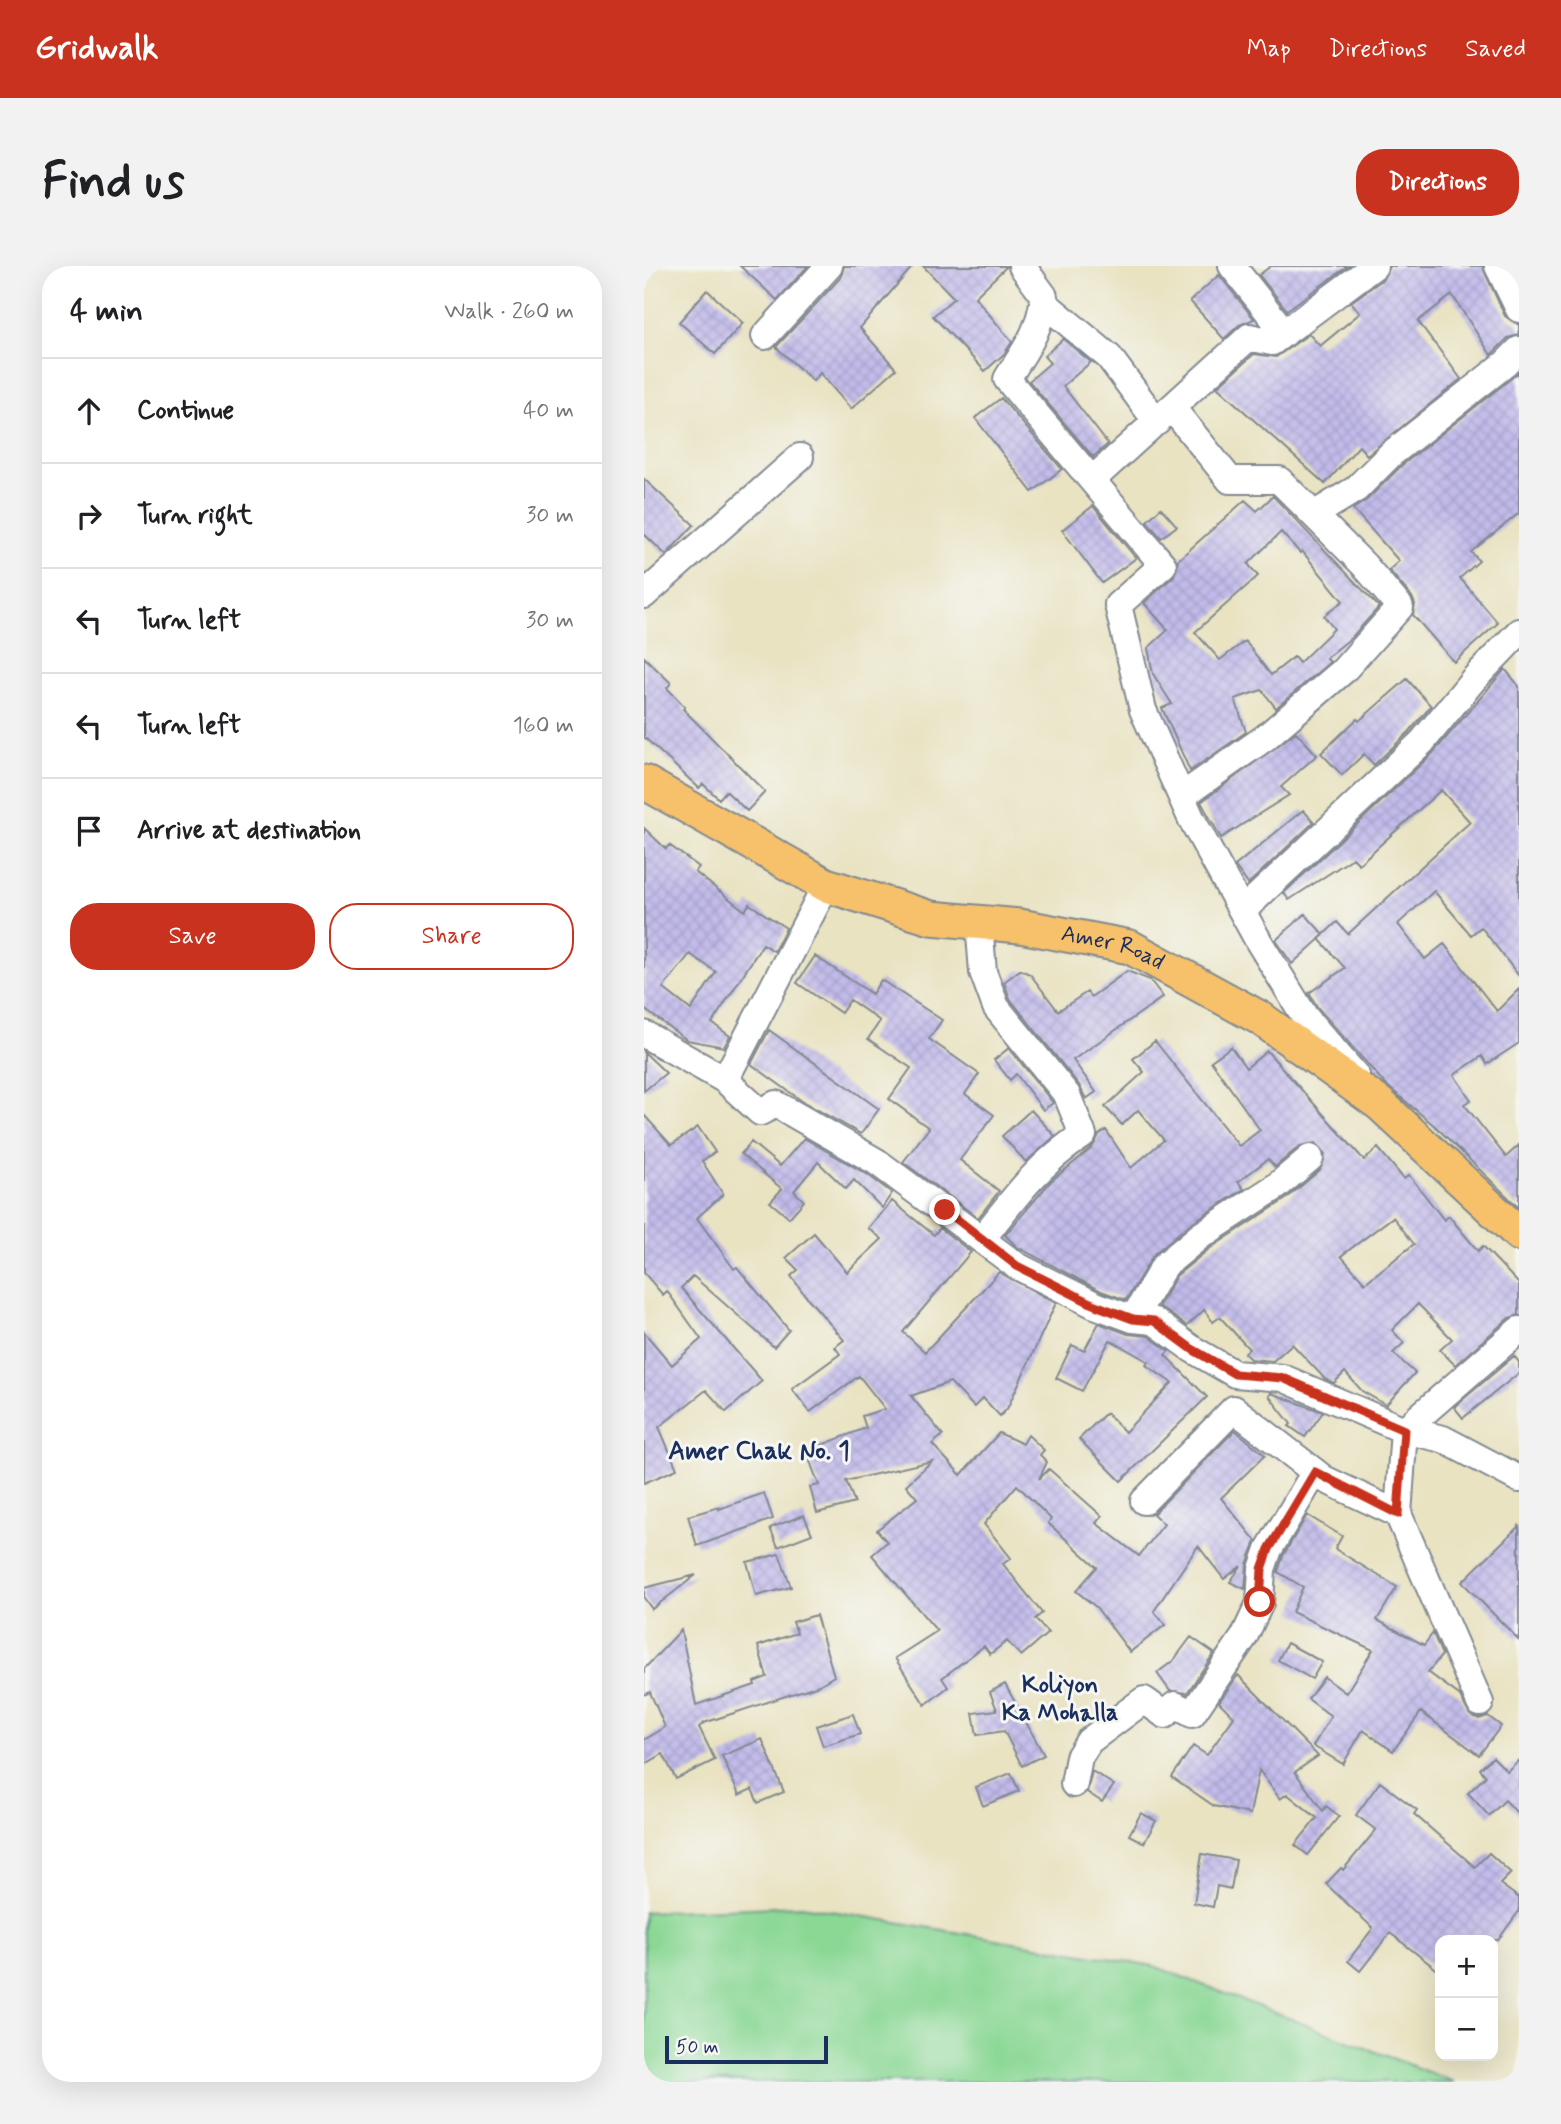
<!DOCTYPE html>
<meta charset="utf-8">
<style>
:root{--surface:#fff;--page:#f2f2f2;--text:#202124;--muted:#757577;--line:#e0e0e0;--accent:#c8321e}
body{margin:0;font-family:Mynerve,sans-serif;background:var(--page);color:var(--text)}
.controls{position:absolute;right:21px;bottom:21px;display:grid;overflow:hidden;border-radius:14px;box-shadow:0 7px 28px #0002}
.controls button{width:63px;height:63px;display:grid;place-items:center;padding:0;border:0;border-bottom:2px solid var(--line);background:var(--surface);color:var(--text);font:35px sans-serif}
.scale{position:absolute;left:21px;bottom:18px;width:163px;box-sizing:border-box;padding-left:7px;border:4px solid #1b2f5e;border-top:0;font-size:19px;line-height:24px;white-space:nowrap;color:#1b2f5e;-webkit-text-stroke:5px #f6f6f2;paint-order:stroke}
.stop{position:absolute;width:21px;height:21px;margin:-16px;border:5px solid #c8321e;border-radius:50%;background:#fff}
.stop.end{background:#c8321e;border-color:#fff;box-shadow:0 2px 7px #0008}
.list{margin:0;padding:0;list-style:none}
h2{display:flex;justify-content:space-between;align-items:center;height:91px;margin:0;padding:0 28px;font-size:30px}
h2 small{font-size:23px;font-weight:400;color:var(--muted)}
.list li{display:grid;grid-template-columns:46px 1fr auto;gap:21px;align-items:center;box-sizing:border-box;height:105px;padding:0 28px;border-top:2px solid var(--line)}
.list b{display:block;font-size:26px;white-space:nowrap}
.list em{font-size:23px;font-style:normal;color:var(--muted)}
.actions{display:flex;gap:14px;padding:21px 28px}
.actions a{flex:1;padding:16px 0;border:2px solid var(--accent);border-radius:28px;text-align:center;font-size:24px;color:var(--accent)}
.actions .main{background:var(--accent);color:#fff}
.icon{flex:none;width:38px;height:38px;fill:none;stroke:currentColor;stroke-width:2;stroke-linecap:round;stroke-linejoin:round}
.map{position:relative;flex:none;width:875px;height:1816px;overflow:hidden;border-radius:28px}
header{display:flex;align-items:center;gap:42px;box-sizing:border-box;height:98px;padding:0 35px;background:var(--accent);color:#fff}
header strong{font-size:33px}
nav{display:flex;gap:38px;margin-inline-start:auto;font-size:24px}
.intro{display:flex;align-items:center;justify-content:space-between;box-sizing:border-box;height:168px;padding:0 42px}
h1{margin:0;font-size:49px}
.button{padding:18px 32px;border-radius:28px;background:var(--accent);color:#fff;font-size:24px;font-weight:700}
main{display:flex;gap:42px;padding:0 42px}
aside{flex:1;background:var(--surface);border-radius:28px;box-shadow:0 7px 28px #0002}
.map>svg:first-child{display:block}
.green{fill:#8bd895;stroke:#53847a;stroke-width:2}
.building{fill:url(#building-cross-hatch);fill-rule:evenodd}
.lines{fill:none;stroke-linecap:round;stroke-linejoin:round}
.minor-casing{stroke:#828990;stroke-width:30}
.major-casing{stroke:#828990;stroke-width:37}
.minor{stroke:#fff;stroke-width:26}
.major{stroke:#f6c16b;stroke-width:33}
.route{stroke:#c8321e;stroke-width:9}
.labels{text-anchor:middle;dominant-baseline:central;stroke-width:6;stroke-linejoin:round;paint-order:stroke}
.street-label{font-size:23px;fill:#1b2f5e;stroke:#f6f6f2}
.neighbourhood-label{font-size:24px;font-weight:bold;fill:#1b2f5e;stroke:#f6f6f2}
.quarter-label{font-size:26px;font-weight:bold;fill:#1b2f5e;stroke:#f6f6f2}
</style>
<header>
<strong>Gridwalk</strong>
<nav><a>Map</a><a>Directions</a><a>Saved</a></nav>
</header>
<div class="intro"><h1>Find us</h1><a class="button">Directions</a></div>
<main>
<aside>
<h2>4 min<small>Walk · 260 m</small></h2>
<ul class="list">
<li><svg class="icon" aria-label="ahead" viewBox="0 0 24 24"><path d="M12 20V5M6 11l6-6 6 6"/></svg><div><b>Continue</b></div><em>40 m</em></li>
<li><svg class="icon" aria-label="right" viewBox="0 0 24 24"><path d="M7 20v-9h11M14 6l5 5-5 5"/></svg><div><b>Turn right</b></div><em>30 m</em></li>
<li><svg class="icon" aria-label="left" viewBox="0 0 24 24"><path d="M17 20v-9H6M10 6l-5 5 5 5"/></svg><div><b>Turn left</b></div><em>30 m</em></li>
<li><svg class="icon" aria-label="left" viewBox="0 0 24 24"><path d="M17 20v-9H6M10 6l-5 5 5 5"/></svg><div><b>Turn left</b></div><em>160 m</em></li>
<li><svg class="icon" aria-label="arrive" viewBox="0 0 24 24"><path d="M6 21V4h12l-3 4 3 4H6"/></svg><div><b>Arrive at destination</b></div></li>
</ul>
<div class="actions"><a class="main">Save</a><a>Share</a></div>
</aside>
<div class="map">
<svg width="875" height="1816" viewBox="0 0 875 1816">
<defs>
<pattern id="building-cross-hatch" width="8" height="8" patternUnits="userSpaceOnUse" patternTransform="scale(1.75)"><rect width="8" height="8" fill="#c2bbea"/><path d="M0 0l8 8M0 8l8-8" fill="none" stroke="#a6a1cb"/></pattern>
</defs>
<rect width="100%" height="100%" fill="#f6f6f2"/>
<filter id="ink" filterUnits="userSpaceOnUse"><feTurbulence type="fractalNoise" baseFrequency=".0143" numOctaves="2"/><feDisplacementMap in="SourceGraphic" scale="14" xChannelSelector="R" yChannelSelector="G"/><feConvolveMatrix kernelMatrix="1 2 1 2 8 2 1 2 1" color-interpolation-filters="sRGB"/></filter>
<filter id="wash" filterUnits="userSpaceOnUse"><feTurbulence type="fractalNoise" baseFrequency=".00686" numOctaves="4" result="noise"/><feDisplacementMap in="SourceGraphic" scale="28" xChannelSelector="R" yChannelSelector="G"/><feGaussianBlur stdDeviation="1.57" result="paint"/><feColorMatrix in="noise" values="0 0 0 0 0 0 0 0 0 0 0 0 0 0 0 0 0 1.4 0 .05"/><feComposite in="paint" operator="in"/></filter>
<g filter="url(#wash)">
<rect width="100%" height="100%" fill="#e9e3c2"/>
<path class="green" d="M158,1640L510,1700L810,1816H0V1646Z"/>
<g id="blocks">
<path class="building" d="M96,0H164L133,34Z
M200,0H269L216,62L252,103L207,143L176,107L169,115L132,81L197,11Z
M279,0H363L331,31L368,76L360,88L341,105L289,50L310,32Z
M627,0H704L643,44L615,9Z
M745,0H838L861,50L875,59V69L864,72L847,89L808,29L774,55L817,113L723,189L715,180L681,218L573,121L610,88L632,91L665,68L676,80L716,47L707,36L739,13Z
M575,9L610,53L595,59L580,73L546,35Z
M63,24L99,57L71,88L35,56Z
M419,73L447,96L419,120L464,178L449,191L385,115L406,97L400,90Z
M875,106V247L827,286L835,295L816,312L854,357L810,396L769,349L771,338L768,331L745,304L755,295L709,243L723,234L757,200Z
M357,132L418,203L388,226L331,152Z
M0,213L50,259L22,289L0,268Z
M629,230L735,341L707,372L682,392L686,396L632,442L618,424L591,433L602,466L546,505L518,442L528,438L509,408L504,382L524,364L500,337L530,310L534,294L601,234L613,245ZM637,266L656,287L658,285L699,335L680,350L690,363L655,397L650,391L627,409L601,375L576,394L551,366L614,310L604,298Z
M449,240L492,292L458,317L418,264Z
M517,242L533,260L517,272L503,255Z
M0,391L27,417L23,422L41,441L39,443L121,526L103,545L82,525L75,533L59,518L55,522L0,471Z
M861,403L875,420V710L837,661L827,669L790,625L754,658L781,693L800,678L853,745L875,723V777L843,798L838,790L810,809L827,834L820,838L862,891L875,879V942L792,861L741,818L674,742L665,727L701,702L675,673L693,656L704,668L826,556L797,524L715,598L709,592L645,634L640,627L789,487Z
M763,413L787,440L766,465L730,499L720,488L698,509L677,487L713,453L715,455Z
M652,466L673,489L637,521L645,529L577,572L557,536Z
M659,544L670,556L604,618L591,600Z
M0,562L22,583L25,579L55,601L51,606L101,645L105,638L142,662L130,685L119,678L68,757L86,770L80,781L43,774L0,743ZM46,688L72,706L47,744L19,722Z
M661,648L680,669L648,698L632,674Z
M171,690L228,728L237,714L298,754L285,773L335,808L321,828L350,849L316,894L355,925L334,952L259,896L285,862L245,833L267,802L224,773L236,755L206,734L197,747L153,717Z
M376,704L386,708L414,745L443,726L447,731L483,705L506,714L519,731L429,794L452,826L442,833L435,819L366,733L360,716Z
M125,764L235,843L217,868L158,835L107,798Z
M511,775L595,880L616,864L567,795L587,781L602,802L623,785L720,894L734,882L760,913L765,909L800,954L805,950L834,985L839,980L875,1018V1049L865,1052L811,1099L796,1084L808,1073L774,1038L748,1064L760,1077L749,1087L771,1107L742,1139L718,1125L701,1106L690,1117L681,1113L648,1078L629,1095L606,1093L600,1087L605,1083L576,1051L569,1056L560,1044L543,1060L515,1040L532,1010L565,983L642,933L676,904L681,889L671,877L656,880L631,901L624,893L594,916L600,923L547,957L510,988L482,1034L457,1025L373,981L361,969L407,915L448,882L455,869L462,864L487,902L520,874L494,844L478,859L461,841L500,806L489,793ZM749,951L770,978L721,1017L697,990Z
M365,782L409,837L399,844L372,808L366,814L350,794Z
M0,786L22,807L0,825Z
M387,844L411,870L382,896L358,870Z
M0,849L27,879L54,861L71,886L58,895L79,928L53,952L90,1003L93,1001L145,1064L130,1081L49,1010L37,1022L118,1115L82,1146L62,1124L15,1161L33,1203L0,1217V1066L28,1099L57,1073L23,1025L19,1029L0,1007Z
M160,872L224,909L248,927L238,942L210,914L202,923L174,896L150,925L160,935L145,952L126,936L138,923L97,888L107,876L136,900Z
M248,935L290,969L296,962L327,986L259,1066L281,1086L355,1006L412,1037L363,1143L356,1150L339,1132L330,1141L306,1116L267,1130L299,1169L288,1178L317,1209L355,1167L379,1178L384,1169L400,1184L396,1189L403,1196L395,1213L405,1203L458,1250L452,1257L495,1290L520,1258L509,1248L591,1164L621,1189L577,1232L612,1275L603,1298L601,1323L586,1316L597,1300L580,1313L554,1280L510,1345L521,1359L486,1386L452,1341L432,1325L453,1301L404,1257L407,1253L373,1219L340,1258L367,1292L359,1298L398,1347L391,1353L404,1367L377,1390L363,1375L346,1388L340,1380L298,1412L304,1421L281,1439L251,1392L293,1365L228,1289L243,1276L233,1264L273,1232L262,1219L288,1195L202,1215L211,1237L173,1247L166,1221L175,1219L162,1185L222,1162L218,1150L241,1143L215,1110L166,1146L148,1123L196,1088L191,1081L200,1074L161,1029L147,1010L154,1004L142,992L170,967L203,1006L238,973L224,962Z
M455,1057L484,1068L504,1070L525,1085L521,1089L563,1131L477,1215L435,1173L462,1147L481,1166L528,1117L502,1099L505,1096L466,1074L438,1125L412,1112L428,1079L440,1085Z
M870,1090L875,1096V1107L819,1152L810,1141Z
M627,1127L679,1146L661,1171L645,1160L647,1158L625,1130Z
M120,1227L129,1253L53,1280L44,1250L75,1241V1243Z
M160,1249L168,1268L134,1281L126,1262Z
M663,1249L698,1270L691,1283L753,1321L733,1354L780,1379L789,1367L798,1389L784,1406L815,1429L826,1449L835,1453L844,1450L857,1460L835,1489L777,1446L749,1485L719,1464L699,1498L669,1480L687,1450L664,1433L680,1411L702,1427L729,1384L648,1346L659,1321L634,1306L639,1290Z
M875,1260V1374L818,1316Z
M135,1288L147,1321L112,1330L103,1296Z
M52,1309L8,1343L0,1332V1322Z
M172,1349L190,1410L175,1419L60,1457L55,1461L71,1494L32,1513L19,1488L0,1499V1474L21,1461L6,1426L0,1429V1403L37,1364L52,1439L111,1419L110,1416L123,1411L114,1380L153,1367L149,1356Z
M547,1371L570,1387L543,1427L526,1425L513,1407L529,1395Z
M643,1377L678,1396L668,1413L634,1394Z
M594,1409L674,1490L651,1506L679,1545L682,1540L695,1550L664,1589L651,1579L673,1552L643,1528L636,1533L615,1504L606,1548L570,1540L528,1511L549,1480L563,1489L590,1451L575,1436Z
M361,1418L400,1489L378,1500L360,1465L333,1469L329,1447L353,1444L346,1426Z
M209,1448L216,1468L179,1480L172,1460Z
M118,1473L140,1526L114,1537L108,1523L95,1529L78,1490Z
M849,1491L863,1505L875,1494V1549L861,1534L845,1550L824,1527L842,1510L836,1503Z
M448,1505L470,1519L458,1536L443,1526Z
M367,1507L375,1525L339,1540L332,1521Z
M736,1516L773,1544L770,1548L831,1601L845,1587L867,1607L856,1618L875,1632V1645L854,1674H796V1706L746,1667L716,1705L704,1695L729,1662L682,1618L697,1602L699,1604L732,1564L712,1549Z
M497,1547L512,1555L500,1577L485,1569Z
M558,1588L592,1594L587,1623L573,1620L569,1641L550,1637Z"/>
</g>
</g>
<g filter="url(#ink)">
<use href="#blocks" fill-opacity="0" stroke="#828990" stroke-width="2"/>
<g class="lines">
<defs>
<path id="minor" d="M378,0L400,30C396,66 382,82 363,113L519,299L474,339L499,444L547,552L615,676L661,751L712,810
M588,0L641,67
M854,0L875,43
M399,36L465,91L513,156
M121,70L185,0
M528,142L586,214H635L720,299L756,341L699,405L622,471L538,530
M449,213L605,71L628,76L730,0
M671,248L712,223L747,188L861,98L875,84
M0,329L156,191
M598,645L778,476L829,414L875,366
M335,656L339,706L352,741L423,829L439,869C395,897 369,933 338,973
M0,768L81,814L116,846L132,838L233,896L373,1000L451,1039L489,1053L510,1055L548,1083L591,1108L639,1112L760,1164L799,1173L875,1213
M81,814L182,619
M489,1053L520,1000L556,970L633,920L666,892
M500,1235L590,1143L680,1213L754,1248
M836,1437L754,1248L760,1164L875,1064
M430,1518L435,1491L445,1475L500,1434L521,1449L531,1439L548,1448L600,1371L616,1337L618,1303L625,1283L671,1206"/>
<g id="major">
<path id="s1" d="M0,516L182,619L287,652L376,660L486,681L616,752L736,838L875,968"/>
</g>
</defs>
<use href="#minor" class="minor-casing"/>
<use href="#major" class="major-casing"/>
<use href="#minor" class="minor"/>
<use href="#major" class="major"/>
</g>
</g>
<g class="lines" filter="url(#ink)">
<path class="route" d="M301,944L373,1000L451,1039L489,1053L510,1055L548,1083L591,1108L639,1112L760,1164L754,1248L671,1206L625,1283L618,1303L616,1336"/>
</g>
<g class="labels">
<g class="street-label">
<text stroke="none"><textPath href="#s1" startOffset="504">Amer Road</textPath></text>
</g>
<g class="neighbourhood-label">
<text x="416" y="1419">Koliyon<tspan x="416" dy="28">Ka Mohalla</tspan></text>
</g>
<g class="quarter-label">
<text x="115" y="1186">Amer Chak No. 1</text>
</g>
</g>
</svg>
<div class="controls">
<button>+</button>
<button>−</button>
</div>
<div class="scale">50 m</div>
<div class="stop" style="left:616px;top:1336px"></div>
<div class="stop end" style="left:301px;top:944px"></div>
</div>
</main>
